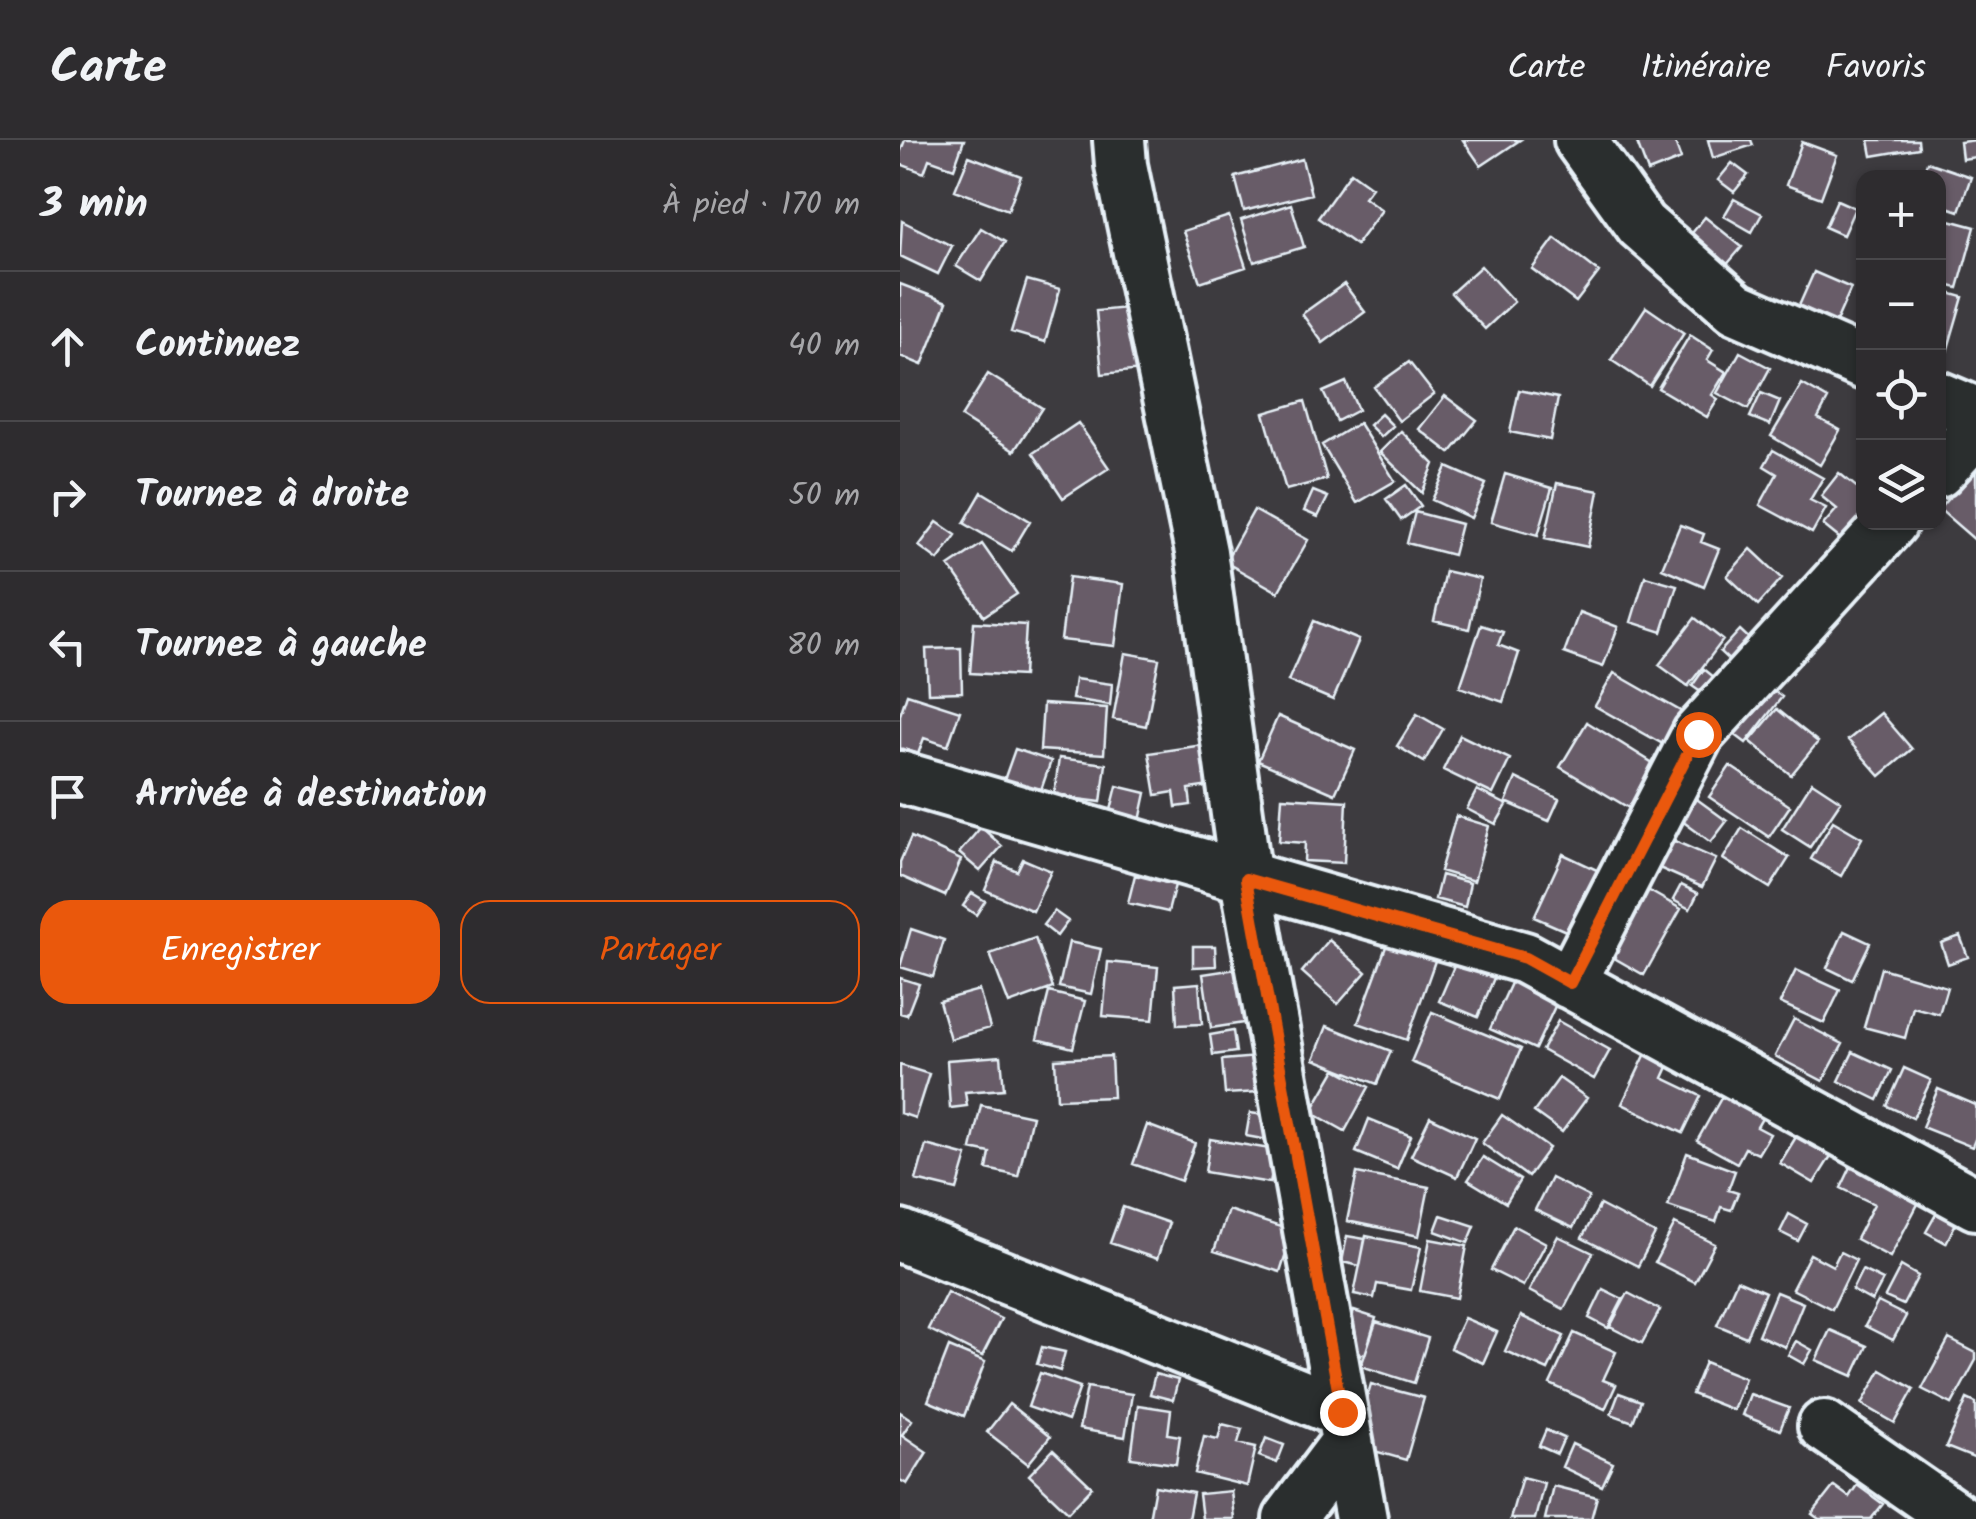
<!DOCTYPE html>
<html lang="fr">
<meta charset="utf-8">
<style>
:root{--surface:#2e2c2f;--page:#363437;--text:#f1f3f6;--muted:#a7a7aa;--line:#49484b;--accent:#ea580c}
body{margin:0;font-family:Kalam,sans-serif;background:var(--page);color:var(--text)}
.controls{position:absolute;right:30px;top:30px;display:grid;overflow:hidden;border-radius:20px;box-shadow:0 2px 8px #0004}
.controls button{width:90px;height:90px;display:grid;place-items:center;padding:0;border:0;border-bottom:2px solid var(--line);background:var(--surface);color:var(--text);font:50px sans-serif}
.stop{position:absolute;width:30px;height:30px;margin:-22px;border:8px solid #ea580c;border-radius:50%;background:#fff}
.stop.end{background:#ea580c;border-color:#fff;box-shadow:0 2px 10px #0008}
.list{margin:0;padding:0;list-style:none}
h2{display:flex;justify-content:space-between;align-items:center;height:130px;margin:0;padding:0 40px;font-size:42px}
h2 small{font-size:32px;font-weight:400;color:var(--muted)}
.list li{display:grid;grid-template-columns:65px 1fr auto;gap:30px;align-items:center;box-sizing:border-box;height:150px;padding:0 40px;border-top:2px solid var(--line)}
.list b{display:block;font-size:38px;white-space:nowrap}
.list em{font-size:32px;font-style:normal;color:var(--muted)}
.actions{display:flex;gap:20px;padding:30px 40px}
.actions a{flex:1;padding:22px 0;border:2px solid var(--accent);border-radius:30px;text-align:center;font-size:35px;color:var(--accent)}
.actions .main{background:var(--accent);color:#fff}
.icon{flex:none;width:55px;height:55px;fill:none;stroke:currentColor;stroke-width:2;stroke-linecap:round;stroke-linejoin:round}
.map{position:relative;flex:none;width:1076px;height:1379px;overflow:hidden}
header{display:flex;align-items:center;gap:60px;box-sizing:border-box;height:140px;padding:0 50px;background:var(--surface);border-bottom:2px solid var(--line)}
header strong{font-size:48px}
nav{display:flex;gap:55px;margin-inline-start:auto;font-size:35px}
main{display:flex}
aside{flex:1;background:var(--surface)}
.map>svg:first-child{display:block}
.building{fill:#685b68;stroke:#e8f1f8;stroke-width:2.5}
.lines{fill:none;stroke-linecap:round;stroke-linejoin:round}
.minor-casing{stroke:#e8f1f8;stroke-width:58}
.minor{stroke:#2a2d2e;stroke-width:50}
.route{stroke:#ea580c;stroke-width:12}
</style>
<header>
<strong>Carte</strong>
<nav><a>Carte</a><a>Itinéraire</a><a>Favoris</a></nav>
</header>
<main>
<aside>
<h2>3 min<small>À pied · 170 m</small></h2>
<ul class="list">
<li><svg class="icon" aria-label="ahead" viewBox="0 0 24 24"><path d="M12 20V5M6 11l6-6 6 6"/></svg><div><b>Continuez</b></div><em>40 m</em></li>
<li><svg class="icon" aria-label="right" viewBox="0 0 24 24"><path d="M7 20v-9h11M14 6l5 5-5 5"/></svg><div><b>Tournez à droite</b></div><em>50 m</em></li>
<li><svg class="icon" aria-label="left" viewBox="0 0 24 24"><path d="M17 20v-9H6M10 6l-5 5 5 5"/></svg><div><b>Tournez à gauche</b></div><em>80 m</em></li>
<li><svg class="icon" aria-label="arrive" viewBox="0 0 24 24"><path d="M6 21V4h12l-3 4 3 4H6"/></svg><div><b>Arrivée à destination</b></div></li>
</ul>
<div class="actions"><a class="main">Enregistrer</a><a>Partager</a></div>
</aside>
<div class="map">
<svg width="1076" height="1379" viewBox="0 0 1076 1379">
<rect width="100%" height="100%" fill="#3d3b3f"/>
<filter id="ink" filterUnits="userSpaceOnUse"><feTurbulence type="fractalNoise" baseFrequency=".01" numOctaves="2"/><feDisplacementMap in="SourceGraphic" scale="20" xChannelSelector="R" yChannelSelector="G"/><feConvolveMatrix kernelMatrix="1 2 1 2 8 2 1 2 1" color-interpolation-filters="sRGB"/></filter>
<g filter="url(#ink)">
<path class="building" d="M5,0H64L54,28L29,19L24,33L0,24V13Z
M563,0H620L581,26Z
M736,0H774L781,19L748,32Z
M808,0H851L853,5L813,18Z
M969,0H1018L1019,8L972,16Z
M1076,0V17L1062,19L1060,2Z
M902,2L937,15L921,58L886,45Z
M69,16L121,36L108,70L55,50Z
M402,19L411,54L344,71L335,37Z
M1027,22L1071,37L1059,71L1038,64V38H1022Z
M832,23L848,35L834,52L818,40Z
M451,32L472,47L464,57L482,70L456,105L418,78Z
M834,59L862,74L852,92L824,76Z
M937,60L955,68L943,95L925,87Z
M391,64L404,107L354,122L341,80Z
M329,76L346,127L300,142L283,91Z
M805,77L842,107L824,128L788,98Z
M1038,77L1075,87L1058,148L1038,143Z
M2,81L52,106L38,134L0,116Z
M81,88L105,102L81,141L56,126Z
M655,98L699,132L676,162L632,129Z
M581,126L614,162L585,189L551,153Z
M914,132L951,148L931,193L894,177Z
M127,140L160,149L145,202L111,192Z
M0,144L47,162L22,225L0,216Z
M444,144L465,172L423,203L402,174Z
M1038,150L1063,157L1042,229H1038Z
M236,167L243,230L202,234L196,171Z
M746,167L784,193L750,246L711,220Z
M790,195L813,210L807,220L826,232L812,255L818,259L807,277L758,248Z
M840,212L870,228L848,269L817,253Z
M509,222L534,254L499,281L474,247Z
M88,234L142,268L114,311L61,277Z
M446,242L458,270L437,281L423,252Z
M902,244L928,259L918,278L940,290L920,325L871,296Z
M619,250L658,258L650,300L610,292Z
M861,253L880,261L870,285L850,277Z
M545,256L577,280L550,313L519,289Z
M405,261L427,339L386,350L364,273Z
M481,274L493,286L481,297L469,285Z
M178,283L209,328L163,358L133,313Z
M459,283L495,341L457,363L422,305Z
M501,291L534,324L522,353L480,312Z
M873,310L923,338L910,360L926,368L912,393L860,365L877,334L864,326Z
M547,327L586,344L571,378L532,360Z
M1076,327V401L1039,369Z
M939,333L964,353V378L944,402L923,385L937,369L921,356Z
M605,334L652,348L638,395L591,382Z
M657,343L699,351L688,407L645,398Z
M506,345L521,366L501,380L486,359Z
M413,351L428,357L418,377L404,371Z
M82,352L130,381L112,411L64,383Z
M354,370L408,400L378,452L325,422Z
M515,372L561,384L553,415L507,403Z
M37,382L56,395L38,420L19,406Z
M780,385L804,394L801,402L819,409L804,446L762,428Z
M82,404L117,454L84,476L49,426Z
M851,409L882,438L858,465L827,436Z
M545,431L580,439L569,489L534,481Z
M745,436L777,445L762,492L731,482Z
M169,437L223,444L215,506L161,500Z
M679,472L718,487L703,527L664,513Z
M795,478L823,500L788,546L759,525Z
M414,481L459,500L433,560L388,541Z
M74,482L126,485L123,536L70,533Z
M581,485L603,492L598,505L619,513L603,562L560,547Z
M840,490L855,504L835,526L820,512Z
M61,508L62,552L28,553L26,509Z
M225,513L259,519L246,586L213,579Z
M804,529L820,542L808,557L792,546Z
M714,533L789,576L770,608L695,566Z
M175,539L212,544L210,565L172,559Z
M866,545L882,557L846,603L830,591Z
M7,554L60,571L48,606L24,598L18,614L0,608V575Z
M143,564L207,568L204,614L140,610Z
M877,569L918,602L891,635L850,601Z
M981,573L1012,609L980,636L948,600Z
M517,574L543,589L524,622L497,606Z
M378,576L455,610L435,654L358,621Z
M687,582L756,625L729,668L660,627Z
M560,595L610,619L593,654L543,630Z
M310,604L317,645L289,649L291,665L276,667L274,652L256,655L249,613Z
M115,609L151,621L140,653L104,640Z
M159,618L206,624L201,662L154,656Z
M830,626L890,666L869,697L809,657Z
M616,638L659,659L649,681L606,662Z
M912,642L941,661L910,707L882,689Z
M217,646L246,653L240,681L210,674Z
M577,650L607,665L596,684L567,669Z
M382,657L447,661L444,723L404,721L405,703L379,701Z
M794,657L827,681L811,702L778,678Z
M556,676L589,686L574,741L540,731Z
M933,681L962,698L941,736L911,719Z
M81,687L102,706L80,731L59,713Z
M842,688L889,718L870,748L823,719Z
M11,697L61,720L45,756L0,736V722Z
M770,699L816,719L802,747L757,727Z
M663,714L714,738L704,760L685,751L666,791L634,777Z
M123,719L151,731L133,771L85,750L97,722L117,731Z
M235,735L275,745L268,772L228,763Z
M541,735L570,743L565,767L535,759Z
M781,745L798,753L790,769L773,760Z
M746,749L781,769L744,835L709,815Z
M72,753L85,761L76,775L63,766Z
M154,771L168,781L157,796L143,785Z
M11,789L44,800L33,837L0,827Z
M944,791L970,803L952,840L927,828Z
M1060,796L1068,817L1048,824L1041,803Z
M135,798L153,848L109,864L90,814Z
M429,800L466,832L438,864L402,832Z
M488,801L536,818L507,900L458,883Z
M169,802L201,809L191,854L159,847Z
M293,806H315L316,826L293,827Z
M558,817L596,833L578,877L539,861Z
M208,822L258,827L253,880L203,876Z
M343,828L350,882L311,888L303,834Z
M981,828L1047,847L1039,874L1013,867L1005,898L964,887Z
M896,830L940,850L924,883L880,863Z
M0,838L19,844L7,875L0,873Z
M612,841L657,862L635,909L590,889Z
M299,843L302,884L277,885L275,845Z
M79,850L90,888L50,899L39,861Z
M149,852L185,861L173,908L137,899Z
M532,872L621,909L600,959L511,922Z
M894,879L943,904L923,941L875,916Z
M658,881L710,910L694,939L642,910Z
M427,886L491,911L477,944L414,919Z
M333,891L336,912L313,915L310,895Z
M749,907L772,918L763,938L801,956L783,993L722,964Z
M953,912L992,930L978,960L939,941Z
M101,916L104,949L65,952L67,966L50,968L47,920Z
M211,916L213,957L157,959L155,919Z
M357,917L359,952L325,954L322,920Z
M0,925L29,934L15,978L0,973Z
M1004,928L1031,940L1013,978L987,966Z
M436,929L469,947L445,991L411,972Z
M659,938L687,958L662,992L634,972Z
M1038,949L1076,965V997L1072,1007L1022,987Z
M824,953L864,975L857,987L870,994L858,1014L845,1008L837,1023L797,1001Z
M81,965L132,976L118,1036L87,1029L90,1013L71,1009Z
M350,973L372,976L368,1000L346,996Z
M602,975L649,1008L628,1037L582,1003Z
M530,977L575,998L557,1037L511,1016Z
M469,979L511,996L497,1029L456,1012Z
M247,985L295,1003L281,1041L233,1024Z
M896,997L931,1016L914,1043L880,1023Z
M310,999L376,1010L370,1043L305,1032Z
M26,1005L67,1016L57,1050L16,1040Z
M787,1013L835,1031L828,1050L838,1053L831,1070L821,1067L816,1082L768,1066Z
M583,1017L620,1040L606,1063L568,1040Z
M951,1027L1019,1062L990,1117L956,1099L974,1064L941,1048Z
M457,1033L529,1047L519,1096L447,1081Z
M651,1038L689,1057L673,1088L635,1070Z
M700,1065L755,1094L738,1126L682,1098Z
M223,1067L269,1083L257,1119L210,1103Z
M1039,1069L1058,1079L1046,1103L1026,1092Z
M328,1070L393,1091L380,1132L314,1111Z
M889,1074L907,1084L898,1101L880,1092Z
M541,1075L575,1086L568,1103L535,1091Z
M775,1084L815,1104L795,1142L755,1122Z
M614,1086L646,1103L623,1146L591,1130Z
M447,1096L465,1099L460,1126L442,1122Z
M466,1096L521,1107L511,1150L477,1144L474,1158L454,1154Z
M658,1096L693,1113L664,1169L629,1151Z
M530,1099L567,1106L557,1158L520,1151Z
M940,1112L956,1120L932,1169L892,1149L910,1114L933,1126Z
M1001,1126L1018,1136L1003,1165L985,1157Z
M962,1130L983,1140L972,1161L952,1150Z
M837,1140L865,1152L846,1197L817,1185Z
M703,1149L723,1159L708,1188L689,1178Z
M47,1152L101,1179L82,1216L28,1189Z
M876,1152L903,1163L885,1207L858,1195Z
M728,1153L760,1170L742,1203L710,1187Z
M978,1162L1006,1176L993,1200L965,1186Z
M454,1171L476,1178L465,1215L442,1208Z
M621,1176L664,1196L648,1230L605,1211Z
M564,1178L597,1192L583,1223L550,1208Z
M476,1182L528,1198L514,1243L461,1226Z
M930,1190L967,1206L953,1236L916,1220Z
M674,1193L716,1212L703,1240L716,1245L705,1269L650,1244Z
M1049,1199L1076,1213V1220L1052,1264L1022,1249Z
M896,1201L912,1210L904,1224L888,1215Z
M49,1207L85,1222L64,1276L28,1261Z
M142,1207L165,1212L160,1231L137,1224Z
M805,1222L845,1238L833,1270L792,1254Z
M981,1230L1014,1249L995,1283L962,1264Z
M140,1233L180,1247L168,1281L128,1267Z
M255,1234L278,1240L273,1260L250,1254Z
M471,1244L524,1258L506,1320L453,1305Z
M187,1247L232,1254L225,1297L179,1289Z
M719,1253L741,1261L733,1282L711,1274Z
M850,1254L889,1268L880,1290L842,1275Z
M1067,1259L1076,1263V1319L1046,1307Z
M109,1264L150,1297L128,1324L87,1292Z
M238,1265L271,1270L268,1294L280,1296L276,1324L231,1318Z
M0,1272L12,1280L2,1295L27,1312L7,1344L0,1340Z
M322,1284L342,1289L338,1303L356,1307L347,1346L295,1333L304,1296L318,1299Z
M646,1290L664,1298L657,1314L639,1306Z
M366,1298L384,1305L377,1323L359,1316Z
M672,1304L713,1323L702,1346L662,1327Z
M153,1310L192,1347L168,1372L129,1335Z
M622,1337L644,1343L635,1379H610Z
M957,1345L983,1364L971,1379H919L912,1374L934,1346L949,1357Z
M255,1346L293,1353L288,1379H249Z
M653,1346L697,1357L691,1379H645Z
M331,1351L334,1379H302L299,1354Z"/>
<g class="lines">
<defs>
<path id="minor" d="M219,0L221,25L301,412L346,739L461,1379
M680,0L741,85L836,168L964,224
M1038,257L1076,273
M1038,332L1076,291
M0,637L625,818L1076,1064
M670,843L798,594L992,382
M0,1096L442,1272
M924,1286L1058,1379
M389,1379L447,1302"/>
</defs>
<use href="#minor" class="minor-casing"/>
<use href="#minor" class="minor"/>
</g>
</g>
<g class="lines" filter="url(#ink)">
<path class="route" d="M442,1272L346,739L625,818L670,843L798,594"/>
</g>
</svg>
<div class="controls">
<button>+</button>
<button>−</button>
<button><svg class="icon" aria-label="locate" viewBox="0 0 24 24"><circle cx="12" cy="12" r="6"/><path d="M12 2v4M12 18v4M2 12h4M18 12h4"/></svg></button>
<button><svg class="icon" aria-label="layers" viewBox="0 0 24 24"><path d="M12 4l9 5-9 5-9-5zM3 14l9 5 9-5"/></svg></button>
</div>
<div class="stop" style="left:798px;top:594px"></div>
<div class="stop end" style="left:442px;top:1272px"></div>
</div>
</main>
